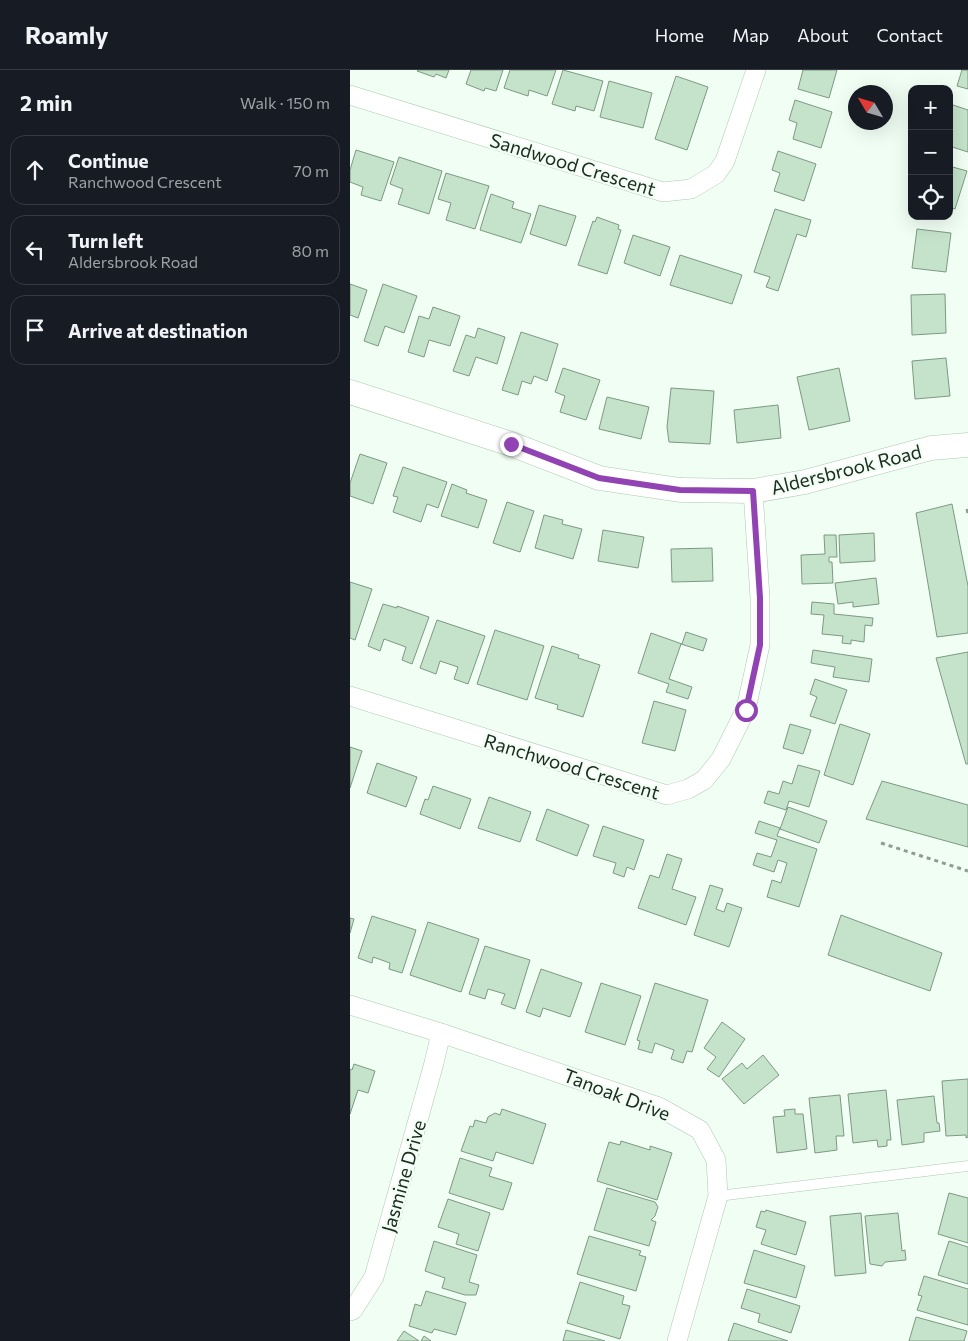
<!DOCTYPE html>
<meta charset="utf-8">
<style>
:root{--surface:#171b24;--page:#242831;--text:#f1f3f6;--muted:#9ea1a6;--line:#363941}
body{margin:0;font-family:Commissioner,sans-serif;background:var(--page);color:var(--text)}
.controls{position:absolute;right:15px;top:15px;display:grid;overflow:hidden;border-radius:10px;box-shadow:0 5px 20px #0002}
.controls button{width:45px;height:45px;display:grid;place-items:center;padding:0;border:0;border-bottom:1px solid var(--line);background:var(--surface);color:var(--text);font:25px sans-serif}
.compass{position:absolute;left:498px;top:15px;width:45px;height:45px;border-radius:50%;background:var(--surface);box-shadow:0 5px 20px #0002;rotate:308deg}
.stop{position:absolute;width:15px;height:15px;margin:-11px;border:4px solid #9243b3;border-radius:50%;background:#fff}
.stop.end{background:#9243b3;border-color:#fff;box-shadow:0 1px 5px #0008}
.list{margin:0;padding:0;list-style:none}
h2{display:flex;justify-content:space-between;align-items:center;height:65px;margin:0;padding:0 20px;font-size:21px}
h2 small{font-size:16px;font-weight:400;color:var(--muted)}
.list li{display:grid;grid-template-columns:32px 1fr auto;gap:15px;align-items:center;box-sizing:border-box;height:70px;margin:0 10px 10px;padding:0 10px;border:1px solid var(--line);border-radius:15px}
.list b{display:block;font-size:19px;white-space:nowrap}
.list p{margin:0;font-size:16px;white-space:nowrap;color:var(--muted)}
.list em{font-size:16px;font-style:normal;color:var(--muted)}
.icon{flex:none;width:28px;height:28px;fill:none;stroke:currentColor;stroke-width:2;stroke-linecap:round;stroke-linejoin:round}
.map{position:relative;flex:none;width:618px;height:1271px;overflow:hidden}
header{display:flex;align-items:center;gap:30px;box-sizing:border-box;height:70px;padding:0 25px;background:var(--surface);border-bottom:1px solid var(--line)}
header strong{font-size:24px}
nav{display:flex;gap:28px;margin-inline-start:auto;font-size:18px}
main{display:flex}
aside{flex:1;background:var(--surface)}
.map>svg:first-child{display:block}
.building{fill:#c4e3ca;stroke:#7c9a82}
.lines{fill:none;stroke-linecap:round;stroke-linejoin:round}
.service-casing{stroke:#abcbb1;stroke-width:11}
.minor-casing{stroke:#abcbb1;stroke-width:20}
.tertiary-casing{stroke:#abcbb1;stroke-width:25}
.path{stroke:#909c92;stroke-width:3;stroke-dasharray:4 4;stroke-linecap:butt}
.service{stroke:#fff;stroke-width:10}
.minor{stroke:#fff;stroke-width:19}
.tertiary{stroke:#fff;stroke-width:24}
.route{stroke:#9243b3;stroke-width:6}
.labels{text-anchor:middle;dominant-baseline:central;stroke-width:4.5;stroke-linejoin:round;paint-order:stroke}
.street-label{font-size:19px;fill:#202c23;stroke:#f1fef3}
</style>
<header>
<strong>Roamly</strong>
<nav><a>Home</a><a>Map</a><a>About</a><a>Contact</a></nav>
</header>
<main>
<aside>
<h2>2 min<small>Walk · 150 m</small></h2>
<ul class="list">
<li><svg class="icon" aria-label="ahead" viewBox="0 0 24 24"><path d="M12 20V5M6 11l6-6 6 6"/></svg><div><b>Continue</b><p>Ranchwood Crescent</p></div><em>70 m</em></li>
<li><svg class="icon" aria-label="left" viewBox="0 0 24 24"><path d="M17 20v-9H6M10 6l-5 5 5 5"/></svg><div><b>Turn left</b><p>Aldersbrook Road</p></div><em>80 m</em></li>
<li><svg class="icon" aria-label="arrive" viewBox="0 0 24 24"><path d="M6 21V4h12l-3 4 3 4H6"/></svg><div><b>Arrive at destination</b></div></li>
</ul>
</aside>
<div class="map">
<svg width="618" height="1271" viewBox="0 0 618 1271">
<rect width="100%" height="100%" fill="#f1fef3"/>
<path class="building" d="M68,0H99L96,8L86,4L84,7L67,1Z
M121,0H153L146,21L135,18L134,21L116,14Z
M160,0H206L197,26L179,20L178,26L154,18Z
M213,0L253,11L244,41L226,36L225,41L202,34Z
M453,0H487L479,28L448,19Z
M612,0H618V19L607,16Z
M326,6L358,17L337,80L305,69Z
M259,11L302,23L293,58L250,47Z
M445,30L482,42L471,78L443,69L447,53L439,50Z
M600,34L618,40V82L599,76Z
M6,80L44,92L31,131L11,125L13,117L0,112V100Z
M428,81L466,94L454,131L424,121L430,103L422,100Z
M49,87L92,101L79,144L48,134L53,119L40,114Z
M599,96L617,101L605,139L599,137Z
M96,103L139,116L125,159L96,150L101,133L88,129Z
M141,124L164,132L162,138L181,144L171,173L130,160Z
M189,135L226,146L216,176L180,164Z
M425,139L461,150L456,167L447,164L428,221L416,217L420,207L404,202Z
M247,147L269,155L268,159L271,160L257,204L228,195L243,151L245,152Z
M567,159L601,163L596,202L562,198Z
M283,165L320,177L310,206L274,193Z
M330,185L392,205L382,234L320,215Z
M0,214L17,220L8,248L0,245Z
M33,214L67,226L54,263L35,256L28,276L14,271Z
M595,224L596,263L562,265L561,225Z
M83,237L110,246L100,276L79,270L74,287L58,282L69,246L79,249Z
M128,258L155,267L147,294L126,287L119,306L103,301L116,265L125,268Z
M171,262L208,274L197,311L184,306L181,314L172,311L168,325L152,320Z
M596,288L600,326L565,329L562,291Z
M213,298L250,310L236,350L210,342L215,326L205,322Z
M489,298L500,351L459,360L447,307Z
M321,318L364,321L360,374L319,372L317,357Z
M257,327L299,337L291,369L249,359Z
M428,335L431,368L387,373L384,340Z
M10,384L37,393L23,434L0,426V413Z
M53,397L97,412L88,438L77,434L71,452L43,442L48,427L43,426Z
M102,414L117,420L116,423L137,430L128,458L91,446Z
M157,432L184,441L170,482L143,473Z
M602,434L618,516V563L587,567L566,443Z
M194,445L213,450L212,454L232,459L223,489L185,478Z
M253,460L294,467L288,498L248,491Z
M524,463L525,491L490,493L489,465Z
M474,465H486L487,487H479V492H482L483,513L452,514L451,485L475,484Z
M362,478L363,511L322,512L321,479Z
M526,508L529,534L503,537V532L488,534L485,513Z
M0,512L22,519L5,570L0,568Z
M462,532L484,534V544L523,548L522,556L515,555L514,572L501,570V574L492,573L493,566L472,564L474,545L461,544Z
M33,534L47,538V536L79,547L62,594L52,590L56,577L34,569L30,581L18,576Z
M87,550L135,566L118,614L104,609L108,597L90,591L86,604L70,598Z
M145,560L194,576L177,630L127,614Z
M336,562L357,569L353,581L331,574L319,609L342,617L338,629L316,622L319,614L288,603L301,563L332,574Z
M202,576L229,585L228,588L250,595L233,647L207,639L208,635L185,628Z
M463,580L522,589L519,612L483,607L485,597L461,593Z
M618,582V694H616L586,588Z
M465,609L497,620L485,654L460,646L467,627L460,624Z
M304,631L336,640L325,681L292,673Z
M440,654L461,660L453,684L433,678Z
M490,654L520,664L503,715L474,705Z
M0,677L12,681L0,718Z
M27,693L67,707L56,737L17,723Z
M448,695L470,701L459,737L439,731L436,740L414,733L418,721L429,724L433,711L442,714Z
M532,711L618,735V777L516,749Z
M83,716L121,729L110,759L70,744L75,729L78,730Z
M139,727L181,742L170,772L128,758Z
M438,737L477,751L469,773L430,759Z
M197,739L239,755L227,786L186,770Z
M409,751L430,758L427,766L467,779L449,837L417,827L422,810L431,813L437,793L428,790L424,802L403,795L407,783L421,787L427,770L405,763Z
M253,756L294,770L284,800L277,797L274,807L263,803L266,793L243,786Z
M317,784L332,789L322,819L346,827L336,855L288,838L300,805L309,808Z
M360,815L373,819L366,839L374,842L377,833L392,838L379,877L344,865Z
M491,845L592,883L580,921L478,885Z
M22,846L66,860L52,903L39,899L40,893L23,887L22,893L8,888Z
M0,848L4,849L0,863Z
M78,852L129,869L111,922L60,905Z
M135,876L180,890L165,939L151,934L155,924L138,919L135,929L119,924Z
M191,899L232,913L220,947L193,938L190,947L176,942Z
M251,913L291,926L275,975L235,962Z
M305,913L358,930L342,982L337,981L333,993L321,989L324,980L305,973L302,983L288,979L290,971L287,970Z
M372,952L395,969L369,1007L357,999L366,987L354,978Z
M413,985L429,1005L394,1034L372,1009L392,993L397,999Z
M4,994L25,1001L18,1023L8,1020L0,1044V999L2,1000Z
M618,1009V1067L616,1068V1065L596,1066L592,1011Z
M536,1020L541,1070H537V1076L528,1077L527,1070L503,1073L498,1024Z
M490,1025L494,1066H486L487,1080L465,1083L459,1028Z
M584,1026L587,1053H589L590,1061L574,1063V1072L552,1075L547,1030Z
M152,1039L196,1054L183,1094L146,1082L143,1091L111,1081L120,1056L123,1057L125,1050L136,1053L138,1047L145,1043L150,1045Z
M445,1039V1044H453L457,1079L427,1083L423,1047L435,1046L434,1040Z
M271,1071L300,1080V1076L322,1083L307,1130L247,1111L259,1072L270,1075Z
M110,1088L142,1098L139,1106L162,1113L153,1140L99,1123Z
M257,1118L305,1132L308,1137L305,1146L301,1150L306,1152L299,1176L244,1160Z
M599,1123L618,1128V1173L588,1164Z
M98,1129L140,1143L128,1181L106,1174L109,1164L88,1157Z
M416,1140L456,1152L446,1185L411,1174L416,1160L406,1157L411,1141L415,1142Z
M511,1143L516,1203L485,1206L480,1146Z
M548,1143L552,1181L555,1180L556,1190L535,1192L532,1196L520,1194L515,1146Z
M239,1166L291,1181L289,1185L296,1187L286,1221L227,1204Z
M84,1171L127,1185L119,1212L129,1215L126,1225H115L92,1218L95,1208L75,1201Z
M599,1171L618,1177V1214L588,1205Z
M404,1180L455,1196L446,1228L394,1213Z
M574,1206L618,1219V1255L567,1240L572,1226L568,1225Z
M230,1212L274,1226L272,1234L280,1236L270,1269L217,1253Z
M397,1219L450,1236L441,1263L408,1252L410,1244L391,1238Z
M76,1221L116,1233L106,1265L84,1259L82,1263L59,1256L65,1234L71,1236Z
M566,1247L617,1261L614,1271H559Z
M384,1253L438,1271H378Z
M216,1260L255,1271H213Z
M54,1261L69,1271H47Z
M74,1266L81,1271H71Z"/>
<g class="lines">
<defs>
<path id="service" d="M368,1126L618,1096"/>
<path id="minor" d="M0,25L313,122L341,119L366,104L375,91L406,0
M0,626L317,725L338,719L354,710L371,689L396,639L410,575V528L403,421
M0,935L91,963L309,1037L350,1060L366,1090L368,1126L327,1271
M0,1241L3,1240L24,1207L84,993L91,963"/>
<path id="tertiary" d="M0,322L161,374L249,408L330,420L403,421L455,412L581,378L618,375"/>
</defs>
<use href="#service" class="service-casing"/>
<use href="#minor" class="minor-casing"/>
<use href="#tertiary" class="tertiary-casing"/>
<path class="path" d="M617,439L618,444
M531,773L618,801"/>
<use href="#service" class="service"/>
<use href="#minor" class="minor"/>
<use href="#tertiary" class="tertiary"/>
</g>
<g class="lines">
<path class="route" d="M161,374L249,408L330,420L403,421L410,528V575L396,640"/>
</g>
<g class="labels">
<g class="street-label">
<text transform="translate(223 94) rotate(17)">Sandwood Crescent</text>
<text transform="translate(496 399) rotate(-14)">Aldersbrook Road</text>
<text transform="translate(222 696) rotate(17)">Ranchwood Crescent</text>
<text transform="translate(267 1024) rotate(21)">Tanoak Drive</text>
<text transform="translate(53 1106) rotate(-74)">Jasmine Drive</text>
</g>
</g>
</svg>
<div class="controls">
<button>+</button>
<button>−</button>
<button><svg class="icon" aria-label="locate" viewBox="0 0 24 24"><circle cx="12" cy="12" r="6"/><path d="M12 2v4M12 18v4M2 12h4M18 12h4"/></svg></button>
</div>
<svg class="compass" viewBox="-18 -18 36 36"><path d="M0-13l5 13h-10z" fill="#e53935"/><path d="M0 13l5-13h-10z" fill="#9ea1a6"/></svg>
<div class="stop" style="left:396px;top:640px"></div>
<div class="stop end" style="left:161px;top:374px"></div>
</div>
</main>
